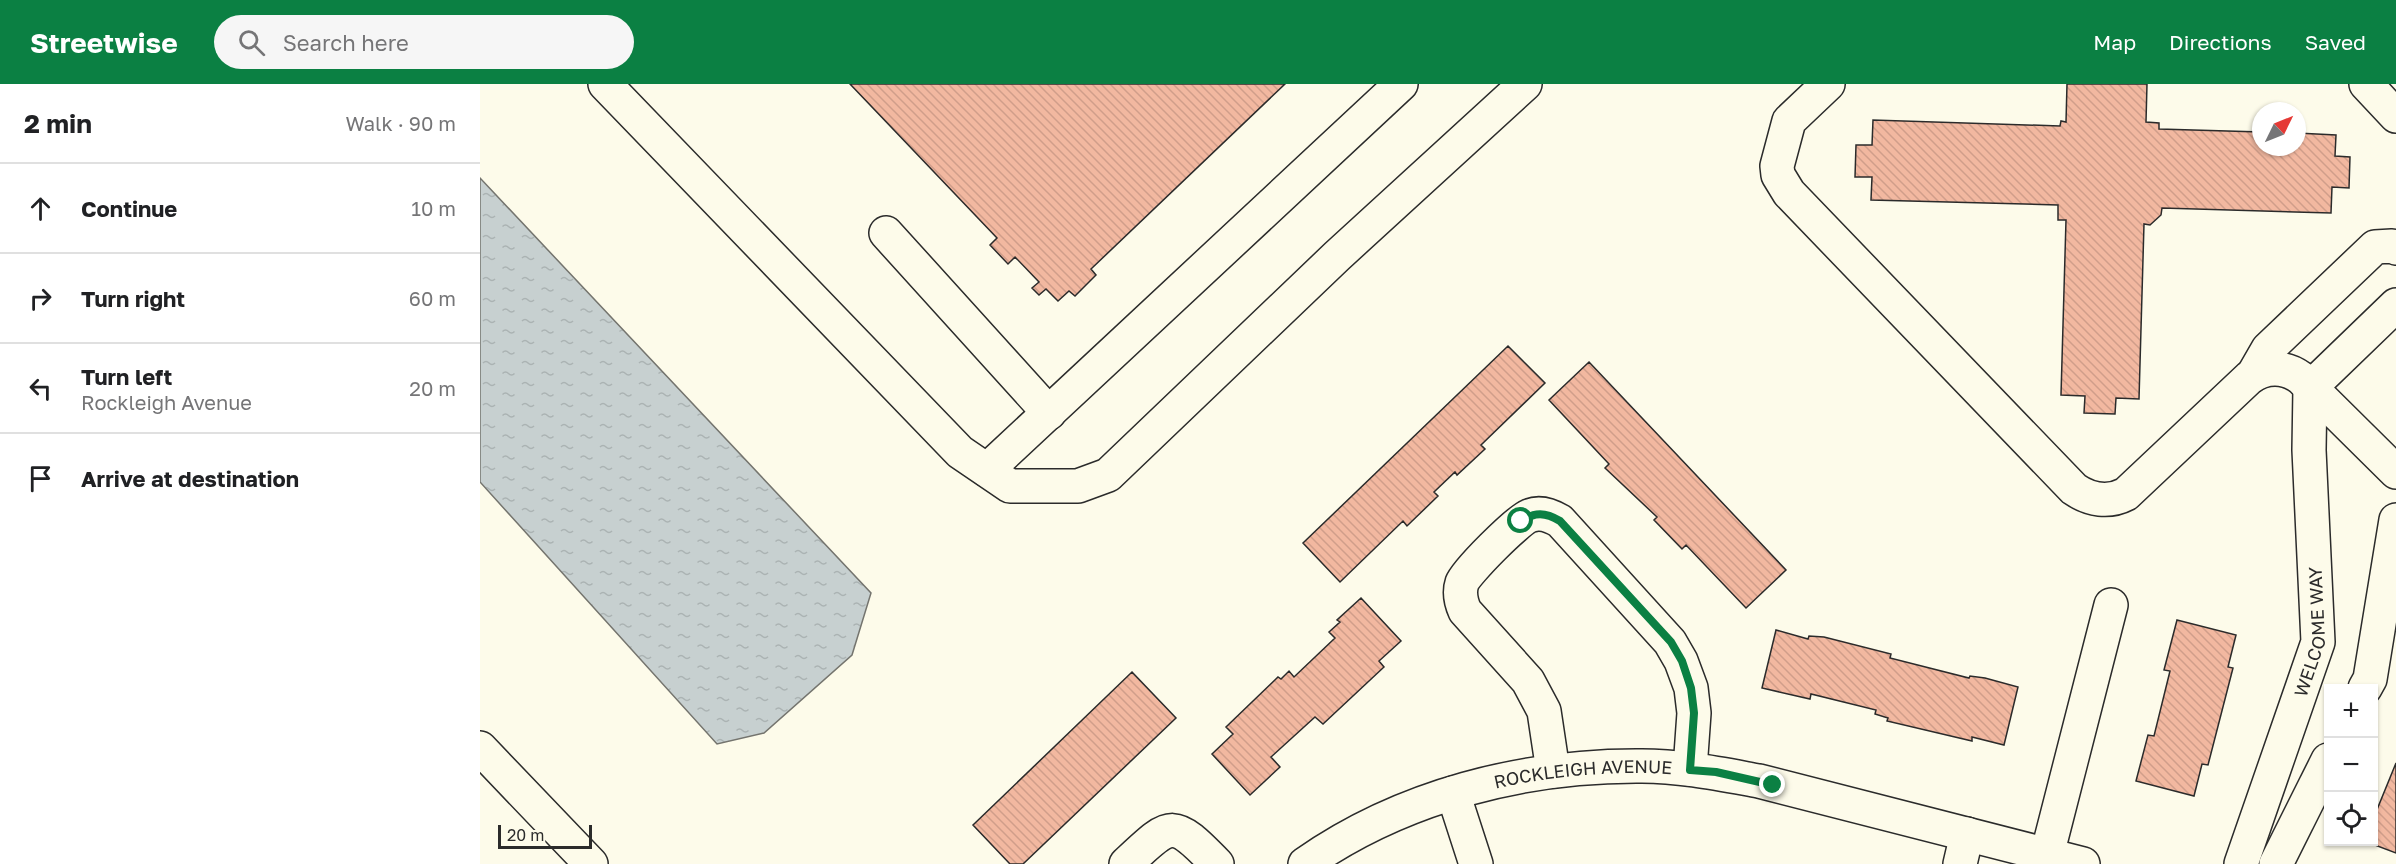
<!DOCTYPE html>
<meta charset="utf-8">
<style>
:root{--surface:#fff;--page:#f6f6f6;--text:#202124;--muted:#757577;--line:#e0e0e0;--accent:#0b8043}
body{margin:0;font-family:"Golos Text",sans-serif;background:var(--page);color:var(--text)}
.controls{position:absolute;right:18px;bottom:18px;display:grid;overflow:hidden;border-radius:0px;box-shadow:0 2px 4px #0004}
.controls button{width:54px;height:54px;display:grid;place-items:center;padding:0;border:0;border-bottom:2px solid var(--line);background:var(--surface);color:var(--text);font:30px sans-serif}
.compass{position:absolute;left:1772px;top:18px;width:54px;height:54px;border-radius:50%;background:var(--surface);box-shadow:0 2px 4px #0004;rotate:47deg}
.scale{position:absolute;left:18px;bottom:15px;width:94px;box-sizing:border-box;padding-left:6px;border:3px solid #2b2b2b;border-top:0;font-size:16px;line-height:21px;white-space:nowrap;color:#2b2b2b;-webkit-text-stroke:4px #fdfbea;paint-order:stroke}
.stop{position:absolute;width:18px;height:18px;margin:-14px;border:4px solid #0b8043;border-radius:50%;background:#fff}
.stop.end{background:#0b8043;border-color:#fff;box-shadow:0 2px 6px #0008}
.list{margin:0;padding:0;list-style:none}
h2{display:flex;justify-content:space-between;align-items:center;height:78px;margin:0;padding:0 24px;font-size:26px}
h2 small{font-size:20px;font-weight:400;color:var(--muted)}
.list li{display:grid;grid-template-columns:39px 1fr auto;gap:18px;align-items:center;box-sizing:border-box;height:90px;padding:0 24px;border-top:2px solid var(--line)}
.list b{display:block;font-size:22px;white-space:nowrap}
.list p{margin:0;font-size:20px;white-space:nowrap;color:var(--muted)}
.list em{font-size:20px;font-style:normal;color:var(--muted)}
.icon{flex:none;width:33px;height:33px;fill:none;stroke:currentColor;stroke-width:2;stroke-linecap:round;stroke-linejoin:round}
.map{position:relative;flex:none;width:1916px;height:780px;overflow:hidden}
header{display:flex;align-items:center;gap:36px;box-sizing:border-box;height:84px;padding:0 30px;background:var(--accent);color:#fff}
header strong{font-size:28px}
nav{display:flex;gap:33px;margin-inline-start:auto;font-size:21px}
.search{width:420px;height:54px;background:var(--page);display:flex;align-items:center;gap:15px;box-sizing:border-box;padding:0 21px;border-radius:33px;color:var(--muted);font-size:22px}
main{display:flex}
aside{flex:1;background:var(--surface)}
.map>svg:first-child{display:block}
.water{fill:url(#water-ripples);stroke:#74746e;stroke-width:1.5}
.building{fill:url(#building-back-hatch);stroke:#2b2b2b;stroke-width:1.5}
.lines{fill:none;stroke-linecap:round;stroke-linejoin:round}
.minor-casing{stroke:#2b2b2b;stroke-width:36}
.major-casing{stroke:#2b2b2b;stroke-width:36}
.minor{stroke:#fdfbea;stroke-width:33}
.major{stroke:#fdfbea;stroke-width:33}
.route{stroke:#0b8043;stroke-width:8}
.labels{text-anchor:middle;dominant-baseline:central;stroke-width:4.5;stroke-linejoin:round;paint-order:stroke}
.street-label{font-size:18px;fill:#2b2b2b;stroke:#fdfbea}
</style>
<header>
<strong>Streetwise</strong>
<div class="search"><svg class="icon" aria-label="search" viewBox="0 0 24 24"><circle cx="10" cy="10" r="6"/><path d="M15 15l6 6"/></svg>Search here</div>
<nav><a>Map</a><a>Directions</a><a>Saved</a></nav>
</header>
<main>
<aside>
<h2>2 min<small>Walk · 90 m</small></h2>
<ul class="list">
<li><svg class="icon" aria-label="ahead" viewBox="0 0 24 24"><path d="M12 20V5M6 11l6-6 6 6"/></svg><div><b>Continue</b></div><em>10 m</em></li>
<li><svg class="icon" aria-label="right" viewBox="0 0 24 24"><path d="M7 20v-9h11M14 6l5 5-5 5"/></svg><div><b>Turn right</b></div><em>60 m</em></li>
<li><svg class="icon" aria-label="left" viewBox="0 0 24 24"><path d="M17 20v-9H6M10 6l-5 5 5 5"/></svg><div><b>Turn left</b><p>Rockleigh Avenue</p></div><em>20 m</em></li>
<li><svg class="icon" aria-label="arrive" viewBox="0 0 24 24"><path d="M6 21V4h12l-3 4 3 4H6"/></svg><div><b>Arrive at destination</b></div></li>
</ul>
</aside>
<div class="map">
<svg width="1916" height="780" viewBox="0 0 1916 780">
<defs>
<pattern id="water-ripples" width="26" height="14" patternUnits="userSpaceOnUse" patternTransform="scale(1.5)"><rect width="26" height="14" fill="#c7d0d0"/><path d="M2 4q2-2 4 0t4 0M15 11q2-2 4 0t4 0" fill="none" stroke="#abb3b3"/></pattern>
<pattern id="building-back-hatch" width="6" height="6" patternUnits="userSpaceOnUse" patternTransform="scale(1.5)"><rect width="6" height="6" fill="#f2b8a0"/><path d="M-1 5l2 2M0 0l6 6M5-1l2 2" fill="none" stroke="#d09e8a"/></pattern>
</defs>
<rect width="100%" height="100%" fill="#fdfbea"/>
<path class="water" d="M0,94L391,509L372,571L284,649L237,660L0,398Z"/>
<path class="building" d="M370,0H805L611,185L616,191L595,212L589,207L578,217L566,205L559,211L552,204L559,198L535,173L528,180L510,161L517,154Z
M1587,0H1667L1666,38L1679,39V45L1781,48V63H1817V49L1856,51L1855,72L1870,73L1869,104L1852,103L1851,129L1682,124L1681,131L1670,141L1664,140L1659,315L1636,314L1635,330L1604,329L1605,312L1581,311L1586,136H1578V121L1391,116L1392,93H1375L1376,61H1392L1393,36L1580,42L1581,37L1586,38Z
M1028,262L1065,299L1001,361L1005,365L977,391L975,388L954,408L958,412L927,442L923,437L860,498L823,459Z
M1109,278L1306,486L1266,524L1206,461L1202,465L1174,436L1177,433L1125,384L1129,380L1069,316Z
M881,514L921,557L899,577L904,583L843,640L835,633L791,673L800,683L770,711L732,670L753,650L746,643L798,593L801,595L809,587L814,593L855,554L849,548L860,538L857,536Z
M1697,536L1756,551L1748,583L1753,584L1728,681L1722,680L1714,712L1656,697L1668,651L1674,652L1690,587L1684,586Z
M1296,546L1328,555L1329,552L1344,553L1411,570L1410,574L1489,594L1490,592L1505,594L1538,603L1524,661L1492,653V657L1407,637L1408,634L1395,630L1396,626L1331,610L1330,615L1282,604Z
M652,588L696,634L543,780H530L493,741Z
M1916,679V769L1887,758H1894V733Z"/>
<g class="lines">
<defs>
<g id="minor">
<path d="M125,0L480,368L530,402H598L628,391L857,172L1045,0"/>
<path d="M1348,0L1309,37L1297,82L1298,91L1309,109L1594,405C1610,416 1629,419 1646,410L1769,294C1785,282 1805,282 1821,294L1916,388"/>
<path d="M1886,0L1916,32"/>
<path d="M406,149L569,329"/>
<path d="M1773,291L1788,265L1895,163L1912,162L1916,164"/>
<path d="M1830,304L1916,221"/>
<path d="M507,386L921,0"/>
<path d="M1885,604L1890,595L1916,436"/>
<path d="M1073,687L1064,627L1048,597L985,527C981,518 979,508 982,499C986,488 1037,437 1049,432C1060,427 1070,431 1080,437L1190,558L1201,577L1211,604L1214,629L1210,685"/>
<path d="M973,709L996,780"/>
<path d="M1567,771L1631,521"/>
<path d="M646,780C692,737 692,734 737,780"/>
<path id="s1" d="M825,780C922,712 1044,681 1162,682C1201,682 1240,690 1279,697L1603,780"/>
<path d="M1480,780L1487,750"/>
<path id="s2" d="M1761,780L1838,558L1829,366L1830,304"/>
<path d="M1796,780L1848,676"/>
</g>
<path id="major" d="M0,664L111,780"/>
</defs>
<use href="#minor" class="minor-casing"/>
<use href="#major" class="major-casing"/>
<use href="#minor" class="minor"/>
<use href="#major" class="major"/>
</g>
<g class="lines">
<path class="route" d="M1041,437C1055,428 1065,428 1080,437L1191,558L1202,577L1211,604L1214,629L1210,686L1236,688L1293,701"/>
</g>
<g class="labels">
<g class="street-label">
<text stroke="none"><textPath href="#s2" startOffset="244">WELCOME WAY</textPath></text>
<text stroke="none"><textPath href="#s1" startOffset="297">ROCKLEIGH AVENUE</textPath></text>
</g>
</g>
</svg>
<div class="controls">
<button>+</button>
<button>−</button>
<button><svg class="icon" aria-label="locate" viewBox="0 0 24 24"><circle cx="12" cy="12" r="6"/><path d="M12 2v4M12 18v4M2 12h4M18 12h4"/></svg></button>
</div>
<svg class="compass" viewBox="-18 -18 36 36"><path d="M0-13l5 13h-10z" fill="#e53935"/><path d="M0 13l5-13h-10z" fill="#757577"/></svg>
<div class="scale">20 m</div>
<div class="stop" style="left:1041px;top:437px"></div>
<div class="stop end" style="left:1293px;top:701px"></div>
</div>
</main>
